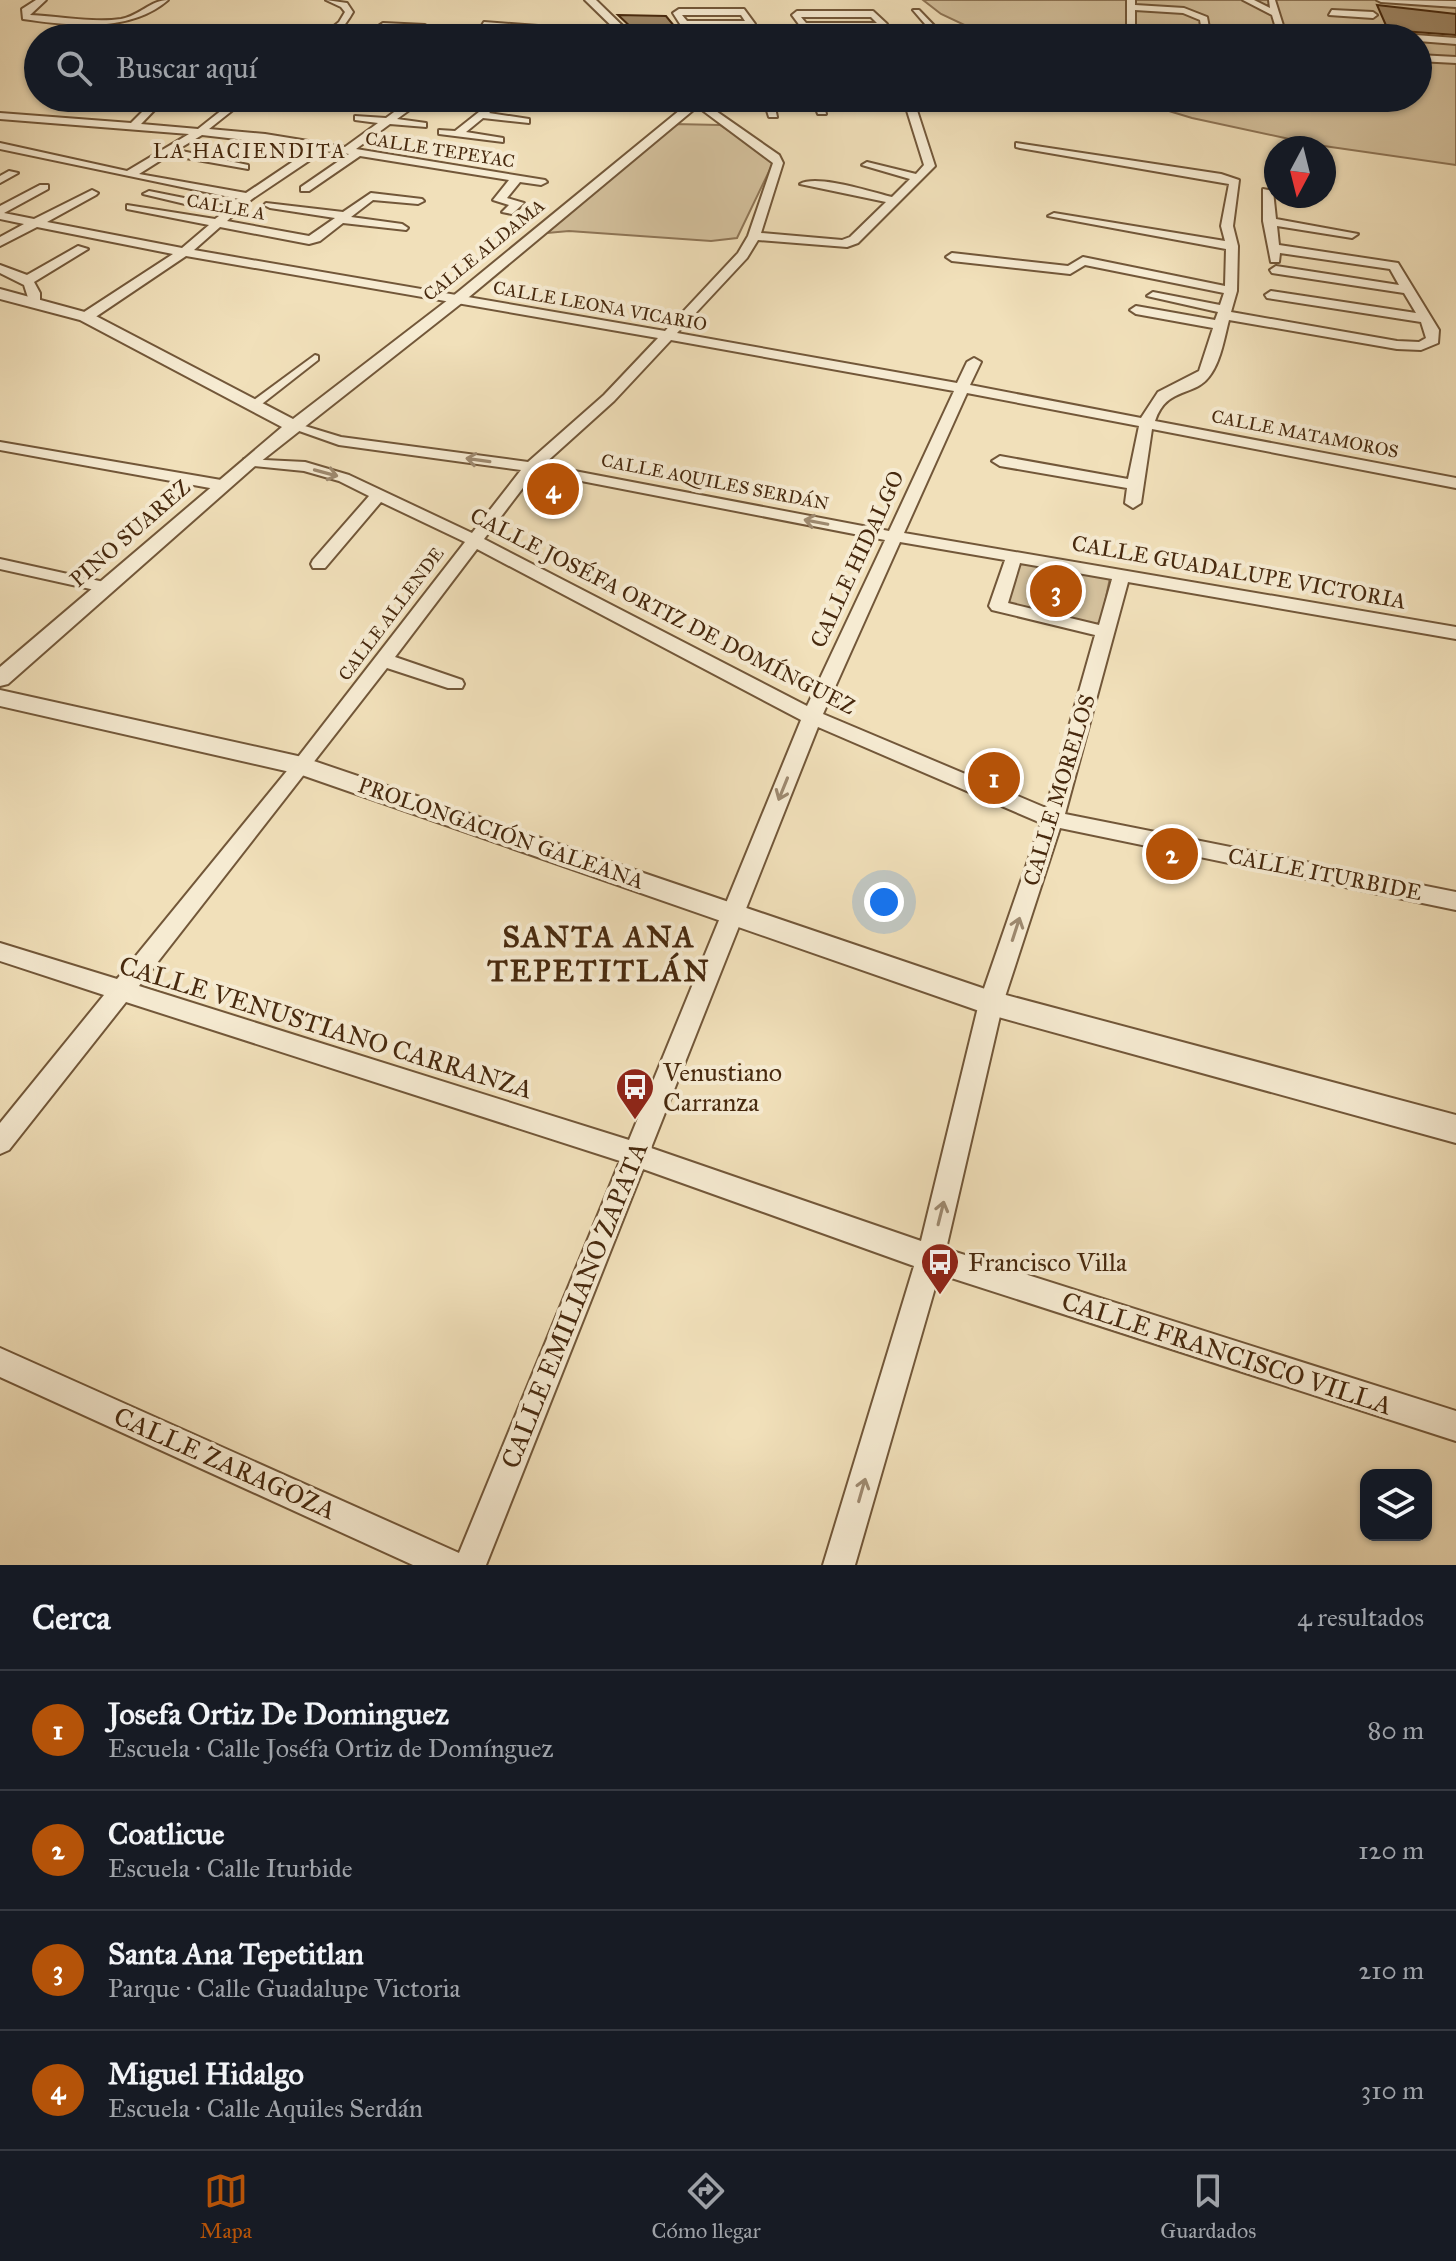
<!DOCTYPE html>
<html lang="es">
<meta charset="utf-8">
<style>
:root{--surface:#171b24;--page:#242831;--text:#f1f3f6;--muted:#9ea1a6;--line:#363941;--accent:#b45309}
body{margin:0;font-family:"IM FELL Great Primer",serif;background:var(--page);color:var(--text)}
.controls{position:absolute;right:24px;bottom:24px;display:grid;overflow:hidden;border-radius:16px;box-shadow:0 2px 6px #0004}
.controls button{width:72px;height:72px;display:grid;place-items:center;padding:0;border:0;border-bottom:2px solid var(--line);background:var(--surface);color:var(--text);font:40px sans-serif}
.compass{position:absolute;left:1264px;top:136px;width:72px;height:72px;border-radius:50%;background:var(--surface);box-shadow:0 2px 6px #0004;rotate:187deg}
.you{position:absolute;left:884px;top:902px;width:28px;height:28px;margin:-20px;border:6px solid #fff;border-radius:50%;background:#1a73e8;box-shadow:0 0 0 12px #1a73e833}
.badge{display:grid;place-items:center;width:52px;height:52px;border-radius:50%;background:var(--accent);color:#fff;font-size:26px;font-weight:700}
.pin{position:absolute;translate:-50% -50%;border:4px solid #fff;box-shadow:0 2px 8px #0006}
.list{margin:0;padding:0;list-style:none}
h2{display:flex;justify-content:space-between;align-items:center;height:104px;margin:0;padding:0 32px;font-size:34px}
h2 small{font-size:26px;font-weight:400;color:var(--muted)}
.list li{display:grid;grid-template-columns:52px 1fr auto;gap:24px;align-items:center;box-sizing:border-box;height:120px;padding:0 32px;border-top:2px solid var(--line)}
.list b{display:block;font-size:30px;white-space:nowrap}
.list p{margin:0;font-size:26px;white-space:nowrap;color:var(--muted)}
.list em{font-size:26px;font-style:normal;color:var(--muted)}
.icon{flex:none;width:44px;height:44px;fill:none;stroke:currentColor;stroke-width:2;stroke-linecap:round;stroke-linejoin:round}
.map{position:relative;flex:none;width:1456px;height:1565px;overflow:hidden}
.search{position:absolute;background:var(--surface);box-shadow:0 2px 6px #0004;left:24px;right:24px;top:24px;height:88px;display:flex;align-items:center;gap:20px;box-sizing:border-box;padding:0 28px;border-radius:44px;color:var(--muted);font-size:30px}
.sheet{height:584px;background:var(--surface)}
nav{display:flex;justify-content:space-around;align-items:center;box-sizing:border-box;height:112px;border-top:2px solid var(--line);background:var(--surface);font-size:22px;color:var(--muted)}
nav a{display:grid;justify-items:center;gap:4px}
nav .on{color:var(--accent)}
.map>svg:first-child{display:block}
.green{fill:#d4c19d;stroke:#8e7556;stroke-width:2}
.building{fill:#9f8867;stroke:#47290e;stroke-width:2}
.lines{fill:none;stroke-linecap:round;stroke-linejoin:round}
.pedestrian-casing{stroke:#725739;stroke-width:4}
.minor-casing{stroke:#725739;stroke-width:4}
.tertiary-casing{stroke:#725739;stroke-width:4}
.pedestrian{fill:#f6ebd2;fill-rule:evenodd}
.minor{fill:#f6ebd2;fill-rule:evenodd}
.tertiary{fill:#f6ebd2;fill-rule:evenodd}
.oneway{stroke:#9e8a70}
.labels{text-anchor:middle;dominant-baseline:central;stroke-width:8;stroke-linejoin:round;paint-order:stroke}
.far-street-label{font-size:18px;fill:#47290e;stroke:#f6ebd2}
.far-neighbourhood-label{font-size:20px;letter-spacing:2px;fill:#47290e;stroke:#f6ebd2}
.street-label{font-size:22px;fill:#47290e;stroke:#f6ebd2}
.near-street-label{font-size:26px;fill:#47290e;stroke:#f6ebd2}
.near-poi-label{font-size:26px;fill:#47290e;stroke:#f6ebd2;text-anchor:start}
.district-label{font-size:30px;font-weight:bold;letter-spacing:2px;fill:#47290e;stroke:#f6ebd2}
</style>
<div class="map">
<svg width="1456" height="1565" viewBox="0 0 1456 1565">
<rect width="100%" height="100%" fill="#f1e0ba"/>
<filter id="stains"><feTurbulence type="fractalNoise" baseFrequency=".0025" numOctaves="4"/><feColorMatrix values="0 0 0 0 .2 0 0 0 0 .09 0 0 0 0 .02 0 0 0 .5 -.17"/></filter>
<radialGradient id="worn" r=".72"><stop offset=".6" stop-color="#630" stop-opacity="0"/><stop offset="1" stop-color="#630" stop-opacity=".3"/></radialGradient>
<path class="green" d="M923,0H1456V165L1317,145L1192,118L1126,98H1418V38H992L941,14Z
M674,124L720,125L774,161L737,238L711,241L569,231L547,233Z
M1015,561L1110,578L1100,626L1001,604Z"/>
<path class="building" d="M1377,5L1456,14V35L1388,30Z
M618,15L666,16L679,32L634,30Z"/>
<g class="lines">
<defs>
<path id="pedestrian" d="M315,355L318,356V360L258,407H250V403Z"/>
<path id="minor" d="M36,0H46L30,15C58,16 93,23 121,19C139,16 151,0 168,0C130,33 71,26 23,19L22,9Z
M326,0L347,3L353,12C345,26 336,38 319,38L339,22L345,12L341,7Z
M1127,0H1135V5L1184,8L1207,17L1211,38H1203L1200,20L1183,13L1135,10V38H1127Z
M1243,0H1254L1270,8L1269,0H1275L1287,38H1279L1272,15Z
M1377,0L1456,1V7L1381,2Z
M679,9H744L755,24L751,27H690L697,38H689L673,13ZM682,15H741L745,21H687Z
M913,10H919L946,38H937Z
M1332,10L1373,12L1377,15L1373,18L1329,15Z
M873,11L887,24V28L811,29L818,38H809L792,15L797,11ZM801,17H871L877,23H806Z
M484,22L659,35L663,38H623L481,27Z
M383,23L425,25L429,28L425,31L385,29L371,38H361Z
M1361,31L1456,38V44L1418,41V38L1358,36Z
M1418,55L1456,57V63L1418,61Z
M156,98H166L141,124L198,129L237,98H248L209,129L265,134L345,147L378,123L355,120V116L386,118L413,98L499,101V105L489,113L529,119V123L483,118L466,132L503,138V142L439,134V130L455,131L484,108L422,101L397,119L426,123V127L390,124L356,149L545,180L547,182L541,185L520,182L507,198L524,203L512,214L502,212L509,205L493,200L509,180L360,156L309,191H301V187L349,154L325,150L252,199L227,221L309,236L335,218L270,208L264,205L266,203L343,212L371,193L422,199L424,201L418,204L373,200L351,217L402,224L408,228L406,230L343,223L320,241L309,244L220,227L194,250L665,331L738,253L748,236L773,163L694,104L693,98H734L703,102L779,155L783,163L761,233L842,240L850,237L886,202L800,184C817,174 871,192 892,197L910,179L862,165L867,162L916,174L924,165L903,98H913L935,166L858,243L847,247L758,240L747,258L677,333L957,383L967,362L974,358L981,362L970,385L1141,418L1158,392L1199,371L1213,328L1136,314L1130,310L1136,306L1215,320L1218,312L1147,296L1153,292L1220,305L1224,293L1085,265L1070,274L952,261L946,257L952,253L1068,266L1083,257L1225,286L1226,249L1048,216L1054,213L1225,241L1221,226L1229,184L1020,148L1016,147V143L1221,174L1239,180L1233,226L1238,246L1237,291L1231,312L1397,341L1419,342L1426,338L1421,322L1267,298L1265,295L1271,291L1416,313L1404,293L1272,273L1270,270L1276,266L1399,285L1390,269L1280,253L1279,262H1271L1263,221V189L1273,191L1276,219L1358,234L1352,238L1277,226L1279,245L1398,263L1439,330L1438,343L1421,350L1397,349L1229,320C1225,335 1221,360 1211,374C1196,398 1167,385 1155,421L1456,478V488L1152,429L1141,503L1133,508L1125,503L1127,488L1000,466L992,461L1000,456L1128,479L1139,426L967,393L904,533L1456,627V639L1128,582L1065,814L1456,892V910L1060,828L1003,1003L946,1249L1456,1411V1441L939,1274L855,1565H823L914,1266L643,1169L486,1565H413L0,1377V1348L459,1553L620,1161L126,1002L9,1150L0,1154V1123L104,995L0,961V943L117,979L295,761L465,542L381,502L325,568H313L311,564L313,560L369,496L339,481L304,471L244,465V459L305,462L349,475L472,533L521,470L339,445L288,427L295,423L341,437L528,462L604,395L658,338L186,256L91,320H81V314L173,254L37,227L0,246V237L24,224L0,219V206L40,185H48V189L4,213L34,219L92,190L98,193L96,195L47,222L182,248L209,225L127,209V205L215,219L223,213L143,194L149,191L229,207L239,199L0,149V143L127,171L189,134L0,119V113L131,123ZM202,135L313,148L246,193L139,174L169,155L248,169V165L177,150ZM671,340L954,391L889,531L543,465L614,401ZM535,472L885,540L807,706L484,539ZM900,542L1005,560L989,606L992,610L1095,635L1046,808L823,714ZM477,549L801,720L629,1140L139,986L387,668L448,688H462L464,684L462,680L395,657ZM1020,563L1112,579L1099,625L1008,603ZM818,727L1041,823L979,1003L921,1241L651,1148Z
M763,98H773L777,117H769Z
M812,98H822L826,114H818Z
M9,171L18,173L0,183V176Z
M78,246L88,249L34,282L40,293V304H30L24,285L0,273V265L27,275Z
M0,442L221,480L229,485L221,490L0,450Z
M0,559L104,582L113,587L104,592L0,569Z"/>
<path id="tertiary" d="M585,0H596L635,38H624Z
M690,98H702L703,102L463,302L255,466L8,684L0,686V667L282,427L80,320L0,299V289L92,314L293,419L453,296L691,101Z
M0,690L302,757L991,991L1456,1115V1143L991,1015L299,774L0,706Z"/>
</defs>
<use href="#pedestrian" class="pedestrian-casing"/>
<use href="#minor" class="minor-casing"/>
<use href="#tertiary" class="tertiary-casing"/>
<use href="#pedestrian" class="pedestrian"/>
<use href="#minor" class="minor"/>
<use href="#tertiary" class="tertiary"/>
</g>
<defs><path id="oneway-shaft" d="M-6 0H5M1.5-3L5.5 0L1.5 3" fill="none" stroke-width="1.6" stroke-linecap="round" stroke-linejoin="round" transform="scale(2)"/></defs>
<g class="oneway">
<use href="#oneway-shaft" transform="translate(478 460) rotate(-172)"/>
<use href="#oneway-shaft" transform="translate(326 473) rotate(15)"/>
<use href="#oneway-shaft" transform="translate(816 522) rotate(-169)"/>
<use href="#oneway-shaft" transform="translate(783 789) rotate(112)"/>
<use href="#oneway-shaft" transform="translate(1016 929) rotate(-72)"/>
<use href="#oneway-shaft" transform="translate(941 1213) rotate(-76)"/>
<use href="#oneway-shaft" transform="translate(862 1490) rotate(-74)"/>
</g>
<defs>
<symbol id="bus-pin" viewBox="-11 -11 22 30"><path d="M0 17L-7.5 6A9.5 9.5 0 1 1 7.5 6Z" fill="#8f2418" stroke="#f6ebd2"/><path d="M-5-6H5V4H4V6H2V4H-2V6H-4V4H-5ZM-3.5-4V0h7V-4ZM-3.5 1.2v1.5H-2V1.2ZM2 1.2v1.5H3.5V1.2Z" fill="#fff"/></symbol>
</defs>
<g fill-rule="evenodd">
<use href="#bus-pin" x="613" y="1065" width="44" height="60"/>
<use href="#bus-pin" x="918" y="1240" width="44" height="60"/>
</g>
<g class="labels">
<g class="far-street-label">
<text transform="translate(440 150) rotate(9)">CALLE TEPEYAC</text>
<text transform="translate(226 207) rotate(10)">CALLE A</text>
<text transform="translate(484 250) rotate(-39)">CALLE ALDAMA</text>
<text transform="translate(600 306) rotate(10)">CALLE LEONA VICARIO</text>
<text transform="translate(1305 434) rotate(11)">CALLE MATAMOROS</text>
<text transform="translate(715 482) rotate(11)">CALLE AQUILES SERDÁN</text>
<text transform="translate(391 614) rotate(-53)">CALLE ALLENDE</text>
</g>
<g class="far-neighbourhood-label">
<text x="250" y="151">LA HACIENDITA</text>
</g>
<g class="street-label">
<text transform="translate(130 533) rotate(-41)">PINO SUAREZ</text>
<text transform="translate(857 559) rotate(-65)">CALLE HIDALGO</text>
<text transform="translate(1239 572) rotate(10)">CALLE GUADALUPE VICTORIA</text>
<text transform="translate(663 611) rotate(27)">CALLE JOSÉFA ORTIZ DE DOMÍNGUEZ</text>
<text transform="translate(1059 790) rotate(-73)">CALLE MORELOS</text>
<text transform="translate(501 833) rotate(19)">PROLONGACIÓN GALEANA</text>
<text transform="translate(1325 874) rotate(11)">CALLE ITURBIDE</text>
</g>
<g class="near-street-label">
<text transform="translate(326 1027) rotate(17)">CALLE VENUSTIANO CARRANZA</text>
<text transform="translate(574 1305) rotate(-68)">CALLE EMILIANO ZAPATA</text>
<text transform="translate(1227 1353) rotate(18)">CALLE FRANCISCO VILLA</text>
<text transform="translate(225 1463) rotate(24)">CALLE ZARAGOZA</text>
</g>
<g class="near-poi-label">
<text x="663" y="1072">Venustiano<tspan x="663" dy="30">Carranza</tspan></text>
<text x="968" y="1262">Francisco Villa</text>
</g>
<g class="district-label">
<text x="599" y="937">SANTA ANA<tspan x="599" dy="34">TEPETITLÁN</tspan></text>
</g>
</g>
<rect width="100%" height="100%" filter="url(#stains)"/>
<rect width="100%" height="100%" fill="url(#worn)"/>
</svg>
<div class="controls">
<button><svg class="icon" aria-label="layers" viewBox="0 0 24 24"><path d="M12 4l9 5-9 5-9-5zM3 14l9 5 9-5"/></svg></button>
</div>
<svg class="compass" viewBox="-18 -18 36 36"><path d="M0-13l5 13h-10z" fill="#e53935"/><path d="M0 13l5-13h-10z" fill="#9ea1a6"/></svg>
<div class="you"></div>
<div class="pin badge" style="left:994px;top:778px">1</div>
<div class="pin badge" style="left:1172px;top:854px">2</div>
<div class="pin badge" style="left:1056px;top:591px">3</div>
<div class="pin badge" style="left:553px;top:489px">4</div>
<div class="search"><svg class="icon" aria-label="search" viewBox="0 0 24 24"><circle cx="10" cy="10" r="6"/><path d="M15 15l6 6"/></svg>Buscar aquí</div>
</div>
<section class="sheet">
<h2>Cerca<small>4 resultados</small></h2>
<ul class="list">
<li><span class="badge">1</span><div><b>Josefa Ortiz De Dominguez</b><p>Escuela · Calle Joséfa Ortiz de Domínguez</p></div><em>80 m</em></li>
<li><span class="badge">2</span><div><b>Coatlicue</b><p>Escuela · Calle Iturbide</p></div><em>120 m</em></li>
<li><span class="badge">3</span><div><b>Santa Ana Tepetitlan</b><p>Parque · Calle Guadalupe Victoria</p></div><em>210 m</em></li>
<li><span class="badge">4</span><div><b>Miguel Hidalgo</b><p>Escuela · Calle Aquiles Serdán</p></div><em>310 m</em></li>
</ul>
</section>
<nav>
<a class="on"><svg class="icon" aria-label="map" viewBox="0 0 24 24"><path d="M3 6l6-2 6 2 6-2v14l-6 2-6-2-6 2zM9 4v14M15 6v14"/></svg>Mapa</a>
<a><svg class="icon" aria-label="directions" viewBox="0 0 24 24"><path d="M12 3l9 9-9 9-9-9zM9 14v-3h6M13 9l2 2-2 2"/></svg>Cómo llegar</a>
<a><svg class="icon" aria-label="saved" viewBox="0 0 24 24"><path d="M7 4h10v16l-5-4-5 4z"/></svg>Guardados</a>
</nav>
